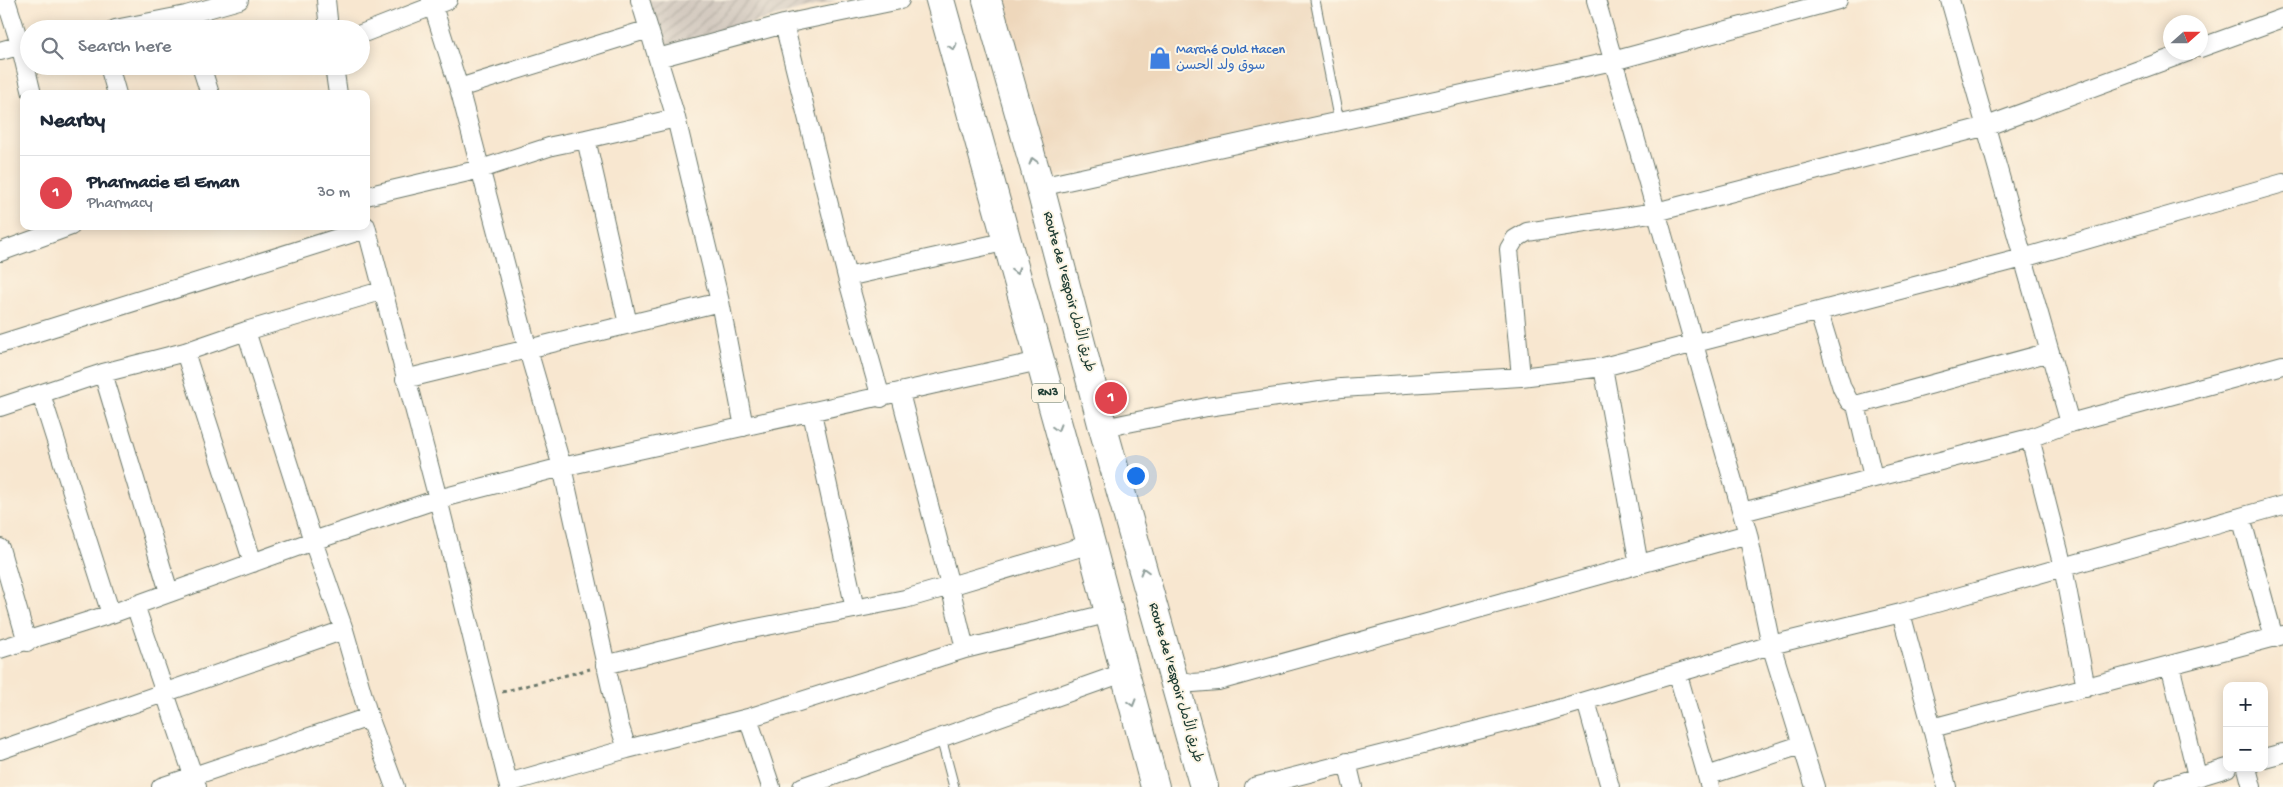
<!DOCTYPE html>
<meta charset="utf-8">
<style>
:root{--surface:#fff;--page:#f6f6f7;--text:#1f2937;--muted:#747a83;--line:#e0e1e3;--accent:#1a73e8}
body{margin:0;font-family:"Gochi Hand","Playpen Sans Arabic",sans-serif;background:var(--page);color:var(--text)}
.controls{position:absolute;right:15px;bottom:15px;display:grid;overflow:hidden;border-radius:10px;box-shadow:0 2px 12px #0003}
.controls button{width:45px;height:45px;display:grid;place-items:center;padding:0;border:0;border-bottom:1px solid var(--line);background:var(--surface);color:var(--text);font:25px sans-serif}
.compass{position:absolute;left:2163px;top:15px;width:45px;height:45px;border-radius:50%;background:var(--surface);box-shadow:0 2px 12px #0003;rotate:69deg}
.you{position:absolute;left:1135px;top:475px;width:18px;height:18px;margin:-12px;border:4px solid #fff;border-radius:50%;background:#1a73e8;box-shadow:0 0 0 8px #1a73e833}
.badge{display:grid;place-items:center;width:32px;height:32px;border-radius:50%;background:var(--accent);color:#fff;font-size:16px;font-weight:700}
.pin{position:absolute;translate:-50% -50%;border:2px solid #fff;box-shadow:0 1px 5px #0006}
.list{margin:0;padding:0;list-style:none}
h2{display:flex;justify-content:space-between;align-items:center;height:65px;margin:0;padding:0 20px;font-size:21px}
h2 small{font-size:16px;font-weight:400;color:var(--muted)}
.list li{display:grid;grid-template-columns:32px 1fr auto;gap:15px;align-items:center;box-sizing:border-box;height:75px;padding:0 20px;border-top:1px solid var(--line)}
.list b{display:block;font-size:19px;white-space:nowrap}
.list p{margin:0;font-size:16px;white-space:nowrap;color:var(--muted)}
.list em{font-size:16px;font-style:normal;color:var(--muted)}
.icon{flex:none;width:28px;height:28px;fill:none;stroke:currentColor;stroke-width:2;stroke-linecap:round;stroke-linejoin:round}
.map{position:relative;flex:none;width:2283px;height:787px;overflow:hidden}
.search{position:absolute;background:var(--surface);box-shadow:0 2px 12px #0003;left:20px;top:20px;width:350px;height:55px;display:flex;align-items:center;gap:12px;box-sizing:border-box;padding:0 18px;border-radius:28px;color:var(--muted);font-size:19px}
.panel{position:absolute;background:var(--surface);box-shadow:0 2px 12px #0003;left:20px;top:90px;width:350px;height:140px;border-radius:10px}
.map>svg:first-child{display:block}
.built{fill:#eed7bb}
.industrial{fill:url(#industrial-furrows)}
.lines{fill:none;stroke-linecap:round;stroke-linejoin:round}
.lane-casing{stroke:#6b786b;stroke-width:11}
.street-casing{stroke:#6b786b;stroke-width:20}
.highway-casing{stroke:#6b786b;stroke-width:30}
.path{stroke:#6b786b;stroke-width:3;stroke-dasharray:4 4;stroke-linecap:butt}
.lane{stroke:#fff;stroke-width:9}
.street{stroke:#fff;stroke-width:18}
.highway{stroke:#fff;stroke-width:28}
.oneway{stroke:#8f9e9a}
.labels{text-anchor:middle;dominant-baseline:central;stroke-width:4;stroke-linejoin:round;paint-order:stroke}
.shield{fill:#fcf5e5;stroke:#617469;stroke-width:1}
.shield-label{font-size:12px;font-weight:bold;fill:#1f3d34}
.shop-label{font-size:14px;fill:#366cbe;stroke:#fcf5e5;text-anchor:start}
.street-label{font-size:14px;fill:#1f3d34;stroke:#fcf5e5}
</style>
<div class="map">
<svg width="2283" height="787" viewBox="0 0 2283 787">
<defs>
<pattern id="industrial-furrows" width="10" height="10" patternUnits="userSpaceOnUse" patternTransform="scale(1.25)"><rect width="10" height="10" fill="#ccc2b9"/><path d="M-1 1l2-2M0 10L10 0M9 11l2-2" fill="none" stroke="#a59f97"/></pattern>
</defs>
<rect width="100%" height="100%" fill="#fcf5e5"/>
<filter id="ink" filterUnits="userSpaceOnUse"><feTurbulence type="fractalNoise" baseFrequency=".02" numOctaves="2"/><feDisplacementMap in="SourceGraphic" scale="10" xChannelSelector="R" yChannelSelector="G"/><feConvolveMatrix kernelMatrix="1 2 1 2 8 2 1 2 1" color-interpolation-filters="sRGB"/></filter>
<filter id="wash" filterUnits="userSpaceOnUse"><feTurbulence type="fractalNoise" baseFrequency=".0096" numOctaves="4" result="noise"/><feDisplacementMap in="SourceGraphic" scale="20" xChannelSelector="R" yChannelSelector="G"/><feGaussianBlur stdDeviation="1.12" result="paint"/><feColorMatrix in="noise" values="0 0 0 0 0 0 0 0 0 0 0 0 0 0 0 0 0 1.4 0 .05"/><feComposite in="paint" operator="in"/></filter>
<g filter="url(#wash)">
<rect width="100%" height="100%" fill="#f8e7d0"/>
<path class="built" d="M981,0H1313L1335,115L1027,183Z"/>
<path class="industrial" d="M649,0H837L663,47Z"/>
</g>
<g filter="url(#ink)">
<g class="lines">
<defs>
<path id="lane" d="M1315,0L1339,122
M941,738L954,787"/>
<path id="street" d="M6,0L20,44L32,94
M326,0L329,29
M431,0L459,88L528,350L562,467L619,724L627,749L748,718L771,787
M640,0L676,118L720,302L744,427
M1596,0L1748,534L1771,645L1815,787
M1950,0L2070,423
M784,24L847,277L881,398
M115,29L186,15L239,0
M361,34L448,0
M2200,48L2283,18
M0,51L29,43
M658,58L784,24L900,0
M109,66L117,94
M201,66L210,94
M334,66L338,94
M459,88L649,29
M1040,187L1613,61L1838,0
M366,196L481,169L552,146L586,139
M366,226L438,499L509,787
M0,252L71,226
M847,277L1008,241
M1819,313L1842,388L1849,401L1856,405L2050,352
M628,324L586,139L676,118
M246,331L313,541L344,630L369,717L395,787
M0,344L366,229
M185,352L253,563
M1603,367L1639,565
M103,373L169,592
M1521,377L1509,249L1515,239L1527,232L1656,212L1987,126L2188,52
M405,379L720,302
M41,394L111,614
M1856,405L1873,477
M0,407L103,373L185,352L246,331L381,291
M812,413L855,609
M1103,428L1207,407L1341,388L1521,377L1603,367L2023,258L2283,183
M2030,438L2063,567L2086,688
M1742,512L2030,438L2070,423L2283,365
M2241,517L2274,638
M0,548L27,642
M135,605L197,787
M1901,613L1932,728L2283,635
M0,649L111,614L313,541L438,499L562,467L1039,361
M965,649L950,586L1091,544
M605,665L731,633L905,599L950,586L900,393
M2170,665L2197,776
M1678,675L1710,787
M1175,680L1193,683L1218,681L1748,534
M1586,701L1610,787
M748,718L965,649L1110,613
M1932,728L1947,787
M0,750L344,630
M2264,758L2283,753
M1347,762L1353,787
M2247,768L2252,787
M1707,776L1801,745
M508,783L627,749
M161,787L369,717
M802,787L1123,673
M1254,787L1541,714L1771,645L1901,613L2283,505
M2165,787L2227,768"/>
<path id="highway" d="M940,0L1091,544L1155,787
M987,0L1040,187L1103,428L1204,787"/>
</defs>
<use href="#lane" class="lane-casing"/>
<use href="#street" class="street-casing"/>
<use href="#highway" class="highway-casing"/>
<path class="path" d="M502,692L590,669"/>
<use href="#lane" class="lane"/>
<use href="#street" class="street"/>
<use href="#highway" class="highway"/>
</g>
<defs><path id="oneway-chevron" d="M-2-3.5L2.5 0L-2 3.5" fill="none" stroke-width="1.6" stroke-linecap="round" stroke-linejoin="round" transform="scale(1.25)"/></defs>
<g class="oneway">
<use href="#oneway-chevron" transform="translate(953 47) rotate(74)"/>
<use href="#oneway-chevron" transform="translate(1033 161) rotate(-106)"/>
<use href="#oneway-chevron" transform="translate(1016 271) rotate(75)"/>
<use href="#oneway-chevron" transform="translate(1057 428) rotate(74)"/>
<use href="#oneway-chevron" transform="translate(1144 571) rotate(-106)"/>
<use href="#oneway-chevron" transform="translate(1132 703) rotate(74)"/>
</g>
</g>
<defs>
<symbol id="shop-bare" viewBox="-9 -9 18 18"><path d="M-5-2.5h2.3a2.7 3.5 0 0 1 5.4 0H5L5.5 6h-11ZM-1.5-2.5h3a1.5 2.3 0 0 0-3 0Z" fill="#3f7fe0" stroke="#fcf5e5" stroke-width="2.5" paint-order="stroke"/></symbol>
</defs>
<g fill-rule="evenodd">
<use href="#shop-bare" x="1144" y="42" width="32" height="32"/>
</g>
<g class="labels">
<rect class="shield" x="1032" y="383.5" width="32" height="19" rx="4"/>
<g class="shield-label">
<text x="1048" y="393">RN3</text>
</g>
<g class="shop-label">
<text x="1176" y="50">Marché Ould Hacen<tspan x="1176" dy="16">سوق ولد الحسن</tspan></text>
</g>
<g class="street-label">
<text transform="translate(1068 292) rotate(75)">Route de l’Espoir طريق الأمل</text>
<text transform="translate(1175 683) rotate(74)">Route de l’Espoir طريق الأمل</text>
</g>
</g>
</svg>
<div class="controls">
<button>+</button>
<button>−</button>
</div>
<svg class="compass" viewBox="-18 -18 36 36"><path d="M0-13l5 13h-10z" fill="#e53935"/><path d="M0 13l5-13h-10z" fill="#747a83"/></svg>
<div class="you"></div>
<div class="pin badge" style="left:1111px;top:398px;background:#e0444e">1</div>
<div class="search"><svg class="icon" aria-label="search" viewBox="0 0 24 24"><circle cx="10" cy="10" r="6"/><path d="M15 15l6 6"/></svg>Search here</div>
<section class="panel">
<h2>Nearby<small></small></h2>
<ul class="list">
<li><span class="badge" style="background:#e0444e">1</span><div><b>Pharmacie El Eman</b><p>Pharmacy</p></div><em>30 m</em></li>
</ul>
</section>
</div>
